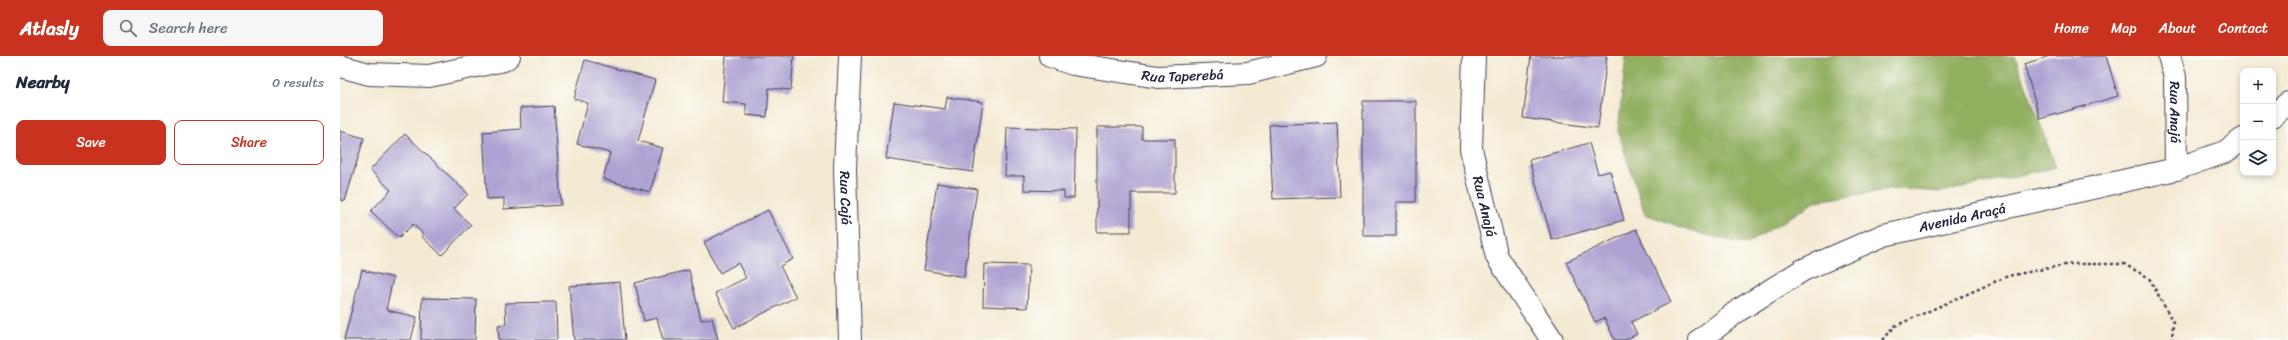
<!DOCTYPE html>
<meta charset="utf-8">
<style>
:root{--surface:#fff;--page:#f6f6f7;--text:#1f2937;--muted:#747a83;--line:#e0e1e3;--accent:#c8321e}
body{margin:0;font-family:Sriracha,sans-serif;background:var(--page);color:var(--text)}
.controls{position:absolute;right:12px;top:12px;display:grid;overflow:hidden;border-radius:8px;box-shadow:0 2px 6px #0003}
.controls button{width:36px;height:36px;display:grid;place-items:center;padding:0;border:0;border-bottom:1px solid var(--line);background:var(--surface);color:var(--text);font:20px sans-serif}
.list{margin:0;padding:0;list-style:none}
h2{display:flex;justify-content:space-between;align-items:center;height:52px;margin:0;padding:0 16px;font-size:17px}
h2 small{font-size:13px;font-weight:400;color:var(--muted)}
.actions{display:flex;gap:8px;padding:12px 16px}
.actions a{flex:1;padding:9px 0;border:1px solid var(--accent);border-radius:8px;text-align:center;font-size:14px;color:var(--accent)}
.actions .main{background:var(--accent);color:#fff}
.icon{flex:none;width:22px;height:22px;fill:none;stroke:currentColor;stroke-width:2;stroke-linecap:round;stroke-linejoin:round}
.map{position:relative;flex:none;width:1948px;height:284px;overflow:hidden}
header{display:flex;align-items:center;gap:24px;box-sizing:border-box;height:56px;padding:0 20px;background:var(--accent);color:#fff}
header strong{font-size:19px}
nav{display:flex;gap:22px;margin-inline-start:auto;font-size:14px}
.search{width:280px;height:36px;background:var(--page);display:flex;align-items:center;gap:10px;box-sizing:border-box;padding:0 14px;border-radius:8px;color:var(--muted);font-size:15px}
main{display:flex}
aside{flex:1;background:var(--surface)}
.map>svg:first-child{display:block}
.forest{fill:#92af61;stroke:#5a684e}
.building{fill:#ada2d2}
.lines{fill:none;stroke-linecap:round;stroke-linejoin:round}
.minor-casing{stroke:#424052;stroke-width:24}
.path{stroke:#424052;stroke-width:2.5;stroke-dasharray:3 3;stroke-linecap:butt}
.minor{stroke:#fff;stroke-width:22}
.labels{text-anchor:middle;dominant-baseline:central;stroke-width:4;stroke-linejoin:round;paint-order:stroke}
.street-label{font-size:14px;fill:#22223b;stroke:#fdfcf7}
</style>
<header>
<strong>Atlasly</strong>
<div class="search"><svg class="icon" aria-label="search" viewBox="0 0 24 24"><circle cx="10" cy="10" r="6"/><path d="M15 15l6 6"/></svg>Search here</div>
<nav><a>Home</a><a>Map</a><a>About</a><a>Contact</a></nav>
</header>
<main>
<aside>
<h2>Nearby<small>0 results</small></h2>
<ul class="list">
</ul>
<div class="actions"><a class="main">Save</a><a>Share</a></div>
</aside>
<div class="map">
<svg width="1948" height="284" viewBox="0 0 1948 284">
<rect width="100%" height="100%" fill="#fdfcf7"/>
<filter id="ink" filterUnits="userSpaceOnUse"><feTurbulence type="fractalNoise" baseFrequency=".025" numOctaves="2"/><feDisplacementMap in="SourceGraphic" scale="8" xChannelSelector="R" yChannelSelector="G"/><feConvolveMatrix kernelMatrix="1 2 1 2 8 2 1 2 1" color-interpolation-filters="sRGB"/></filter>
<filter id="wash" filterUnits="userSpaceOnUse"><feTurbulence type="fractalNoise" baseFrequency=".012" numOctaves="4" result="noise"/><feDisplacementMap in="SourceGraphic" scale="16" xChannelSelector="R" yChannelSelector="G"/><feGaussianBlur stdDeviation="0.9" result="paint"/><feColorMatrix in="noise" values="0 0 0 0 0 0 0 0 0 0 0 0 0 0 0 0 0 1.4 0 .05"/><feComposite in="paint" operator="in"/></filter>
<g filter="url(#wash)">
<rect width="100%" height="100%" fill="#f4ead3"/>
<path class="forest" d="M1286,0H1675L1716,111L1602,136L1555,133L1476,145L1407,188L1357,177L1305,158L1278,75Z"/>
<g id="blocks">
<path class="building" d="M386,0H454L451,34L429,32L427,61L406,59V48L382,46Z
M1191,0H1267L1258,72L1183,62Z
M1710,0H1766L1778,40L1700,63L1684,8Z
M245,4L315,24L298,85L323,92L310,136L263,123L270,97L237,88L248,47L234,43Z
M607,41L643,46L633,116L546,103L554,46L605,53Z
M1023,45H1076V146H1056V180H1023Z
M214,50L221,149L164,153V142L147,143L143,76L181,73L180,52Z
M997,66L1000,141L933,143L929,69Z
M667,71L736,73L734,142H724V135L684,134V120H665Z
M757,71H802V83H835V137H791V176H757Z
M0,75L24,82L5,145L0,144Z
M65,78L128,138L114,153L131,169L102,199L81,180L83,178L73,168L59,182L31,155L51,134L30,114Z
M1249,87L1258,118L1270,115L1284,164L1212,184L1189,104Z
M597,127L637,133L624,221L584,214Z
M428,154L453,203L440,210L456,241L394,272L375,237L406,222L398,207L380,217L364,186Z
M1296,173L1331,246L1291,266L1297,278L1285,284H1275L1264,262L1255,266L1226,206Z
M644,208L689,209L687,252L643,250Z
M22,214L53,222L46,254L77,261L71,284H4Z
M349,214L361,264L372,262L378,284H323L317,262L304,265L295,227Z
M280,226L285,284H234L229,230Z
M82,242L136,243L135,284H81Z
M216,246L217,284H159L158,269L166,268L165,247Z"/>
</g>
</g>
<g filter="url(#ink)">
<use href="#blocks" fill-opacity="0" stroke="#424052" stroke-width="1"/>
<g class="lines">
<defs>
<g id="minor">
<path id="s1" d="M510,0L505,112L510,284"/>
<path id="s2" d="M710,0L733,8L818,21L908,17L976,0"/>
<path id="s3" d="M1134,0L1131,93L1157,201L1212,284"/>
<path id="s4" d="M1829,0L1835,21L1836,113"/>
<path d="M0,10L29,18L89,20L164,4L169,0"/>
<path d="M1933,60L1948,47"/>
<path id="s5" d="M1360,284L1399,254L1463,214L1544,179L1836,113L1885,96L1903,83"/>
</g>
</defs>
<use href="#minor" class="minor-casing"/>
<path class="path" d="M1543,284L1555,270L1668,220L1730,208H1784L1809,222L1833,266L1832,284"/>
<use href="#minor" class="minor"/>
</g>
</g>
<g class="labels">
<g class="street-label">
<text stroke="none"><textPath href="#s2" startOffset="135">Rua Taperebá</textPath></text>
<text stroke="none"><textPath href="#s4" startOffset="57">Rua Anajá</textPath></text>
<text stroke="none"><textPath href="#s1" startOffset="142">Rua Cajá</textPath></text>
<text stroke="none"><textPath href="#s3" startOffset="152">Rua Anajá</textPath></text>
<text stroke="none"><textPath href="#s5" startOffset="293">Avenida Araçá</textPath></text>
</g>
</g>
</svg>
<div class="controls">
<button>+</button>
<button>−</button>
<button><svg class="icon" aria-label="layers" viewBox="0 0 24 24"><path d="M12 4l9 5-9 5-9-5zM3 14l9 5 9-5"/></svg></button>
</div>
</div>
</main>
